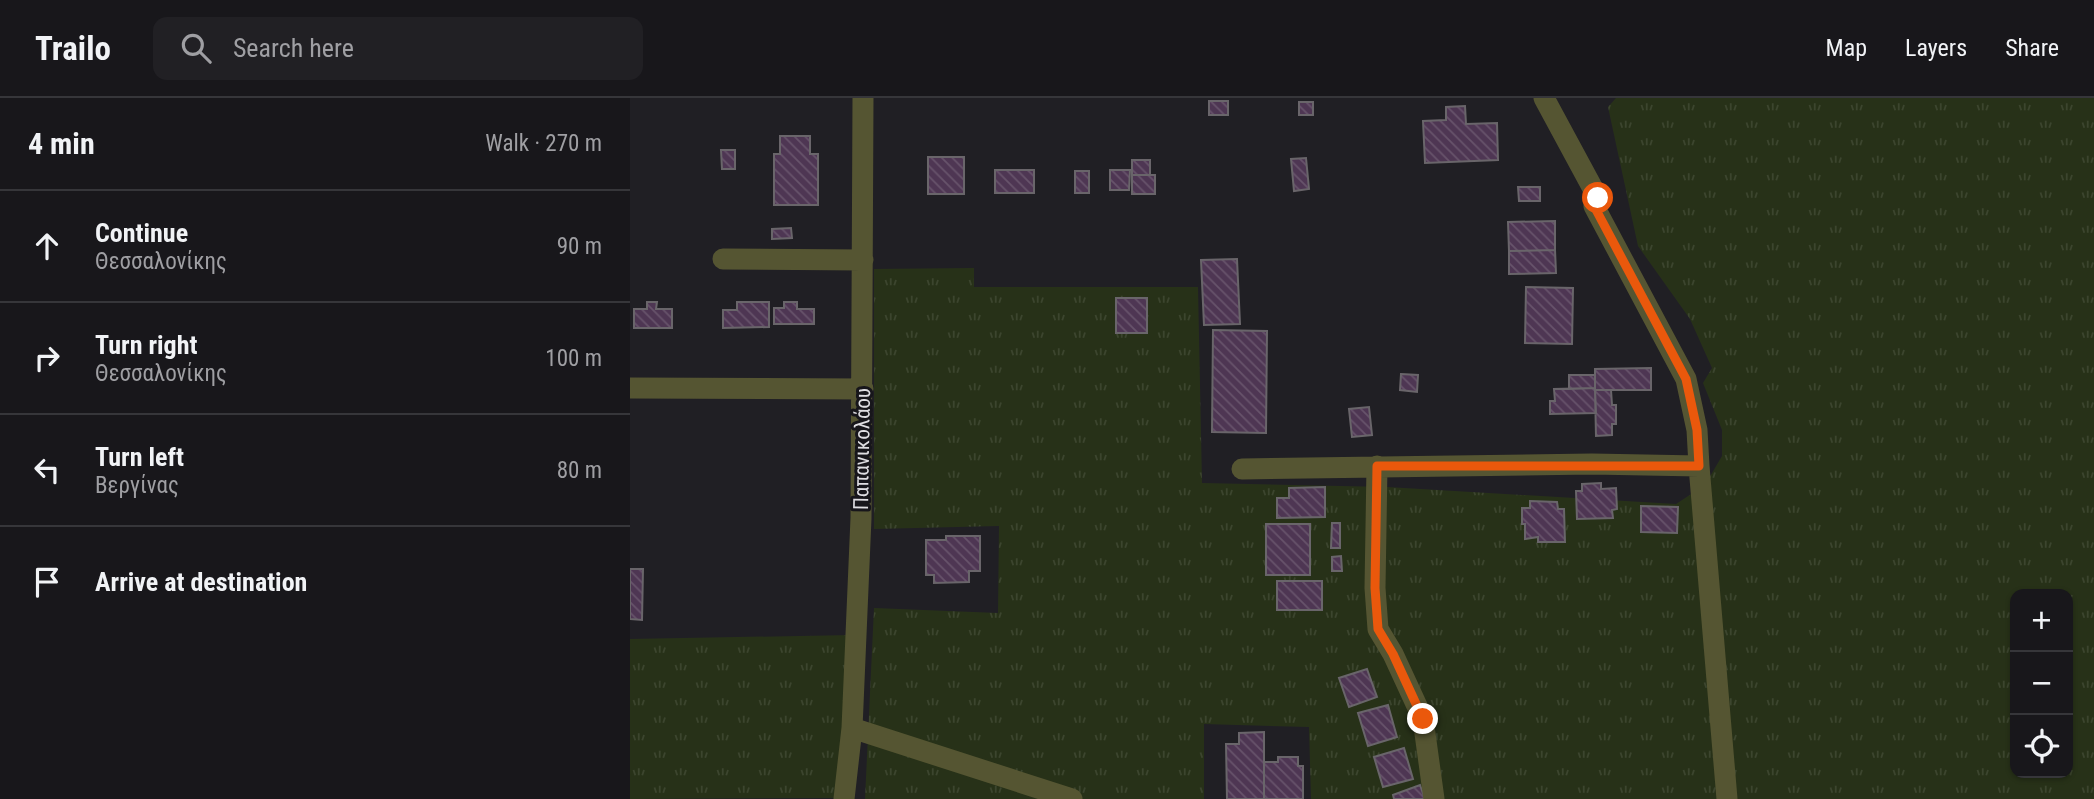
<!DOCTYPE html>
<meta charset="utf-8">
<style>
:root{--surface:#18171b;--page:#212024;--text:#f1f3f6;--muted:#9f9fa3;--line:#36363a}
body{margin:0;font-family:"Roboto Condensed",sans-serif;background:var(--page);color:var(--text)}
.controls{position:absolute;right:21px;bottom:21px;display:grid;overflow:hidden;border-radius:14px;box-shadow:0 2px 5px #0004}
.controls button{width:63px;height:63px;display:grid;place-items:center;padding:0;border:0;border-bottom:2px solid var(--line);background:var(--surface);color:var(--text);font:35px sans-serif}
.stop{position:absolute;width:21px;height:21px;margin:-16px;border:5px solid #ea580c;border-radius:50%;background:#fff}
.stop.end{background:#ea580c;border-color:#fff;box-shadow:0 2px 7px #0008}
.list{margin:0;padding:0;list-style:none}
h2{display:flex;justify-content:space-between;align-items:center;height:91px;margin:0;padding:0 28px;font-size:30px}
h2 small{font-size:23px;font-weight:400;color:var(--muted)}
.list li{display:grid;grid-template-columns:46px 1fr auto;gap:21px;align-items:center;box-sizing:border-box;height:112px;padding:0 28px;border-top:2px solid var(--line)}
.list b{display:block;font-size:26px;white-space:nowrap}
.list p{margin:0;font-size:23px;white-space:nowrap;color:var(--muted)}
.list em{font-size:23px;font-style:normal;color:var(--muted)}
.icon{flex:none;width:38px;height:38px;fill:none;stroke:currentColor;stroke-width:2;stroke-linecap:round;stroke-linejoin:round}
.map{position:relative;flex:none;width:1464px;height:701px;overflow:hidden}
header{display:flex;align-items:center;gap:42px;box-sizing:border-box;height:98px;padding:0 35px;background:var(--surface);border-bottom:2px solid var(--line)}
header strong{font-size:33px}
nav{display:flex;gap:38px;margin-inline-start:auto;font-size:24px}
.search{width:490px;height:63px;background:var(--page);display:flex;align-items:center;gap:18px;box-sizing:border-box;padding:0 24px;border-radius:14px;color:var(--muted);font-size:26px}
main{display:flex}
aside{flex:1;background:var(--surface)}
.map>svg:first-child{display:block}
.grass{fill:url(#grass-tufts);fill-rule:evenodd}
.building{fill:url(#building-back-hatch);stroke:#69656a;stroke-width:2}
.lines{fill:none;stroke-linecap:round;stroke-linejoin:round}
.street{stroke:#555532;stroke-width:21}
.route{stroke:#ea580c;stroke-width:9}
.labels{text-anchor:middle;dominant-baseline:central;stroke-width:6;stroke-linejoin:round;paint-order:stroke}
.street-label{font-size:21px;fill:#dfdee2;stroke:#17161b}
</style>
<header>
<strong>Trailo</strong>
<div class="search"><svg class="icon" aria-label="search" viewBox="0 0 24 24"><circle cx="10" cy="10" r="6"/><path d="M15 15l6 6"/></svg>Search here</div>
<nav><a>Map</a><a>Layers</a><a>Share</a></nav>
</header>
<main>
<aside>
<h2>4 min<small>Walk · 270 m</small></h2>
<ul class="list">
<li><svg class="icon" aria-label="ahead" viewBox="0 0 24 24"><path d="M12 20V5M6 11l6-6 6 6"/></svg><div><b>Continue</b><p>Θεσσαλονίκης</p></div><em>90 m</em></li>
<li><svg class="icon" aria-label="right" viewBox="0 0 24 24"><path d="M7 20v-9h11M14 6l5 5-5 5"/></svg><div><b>Turn right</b><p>Θεσσαλονίκης</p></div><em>100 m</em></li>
<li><svg class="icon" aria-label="left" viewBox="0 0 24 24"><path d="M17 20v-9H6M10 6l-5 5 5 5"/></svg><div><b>Turn left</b><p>Βεργίνας</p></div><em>80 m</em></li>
<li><svg class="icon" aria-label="arrive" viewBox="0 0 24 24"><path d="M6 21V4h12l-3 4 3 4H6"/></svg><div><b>Arrive at destination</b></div></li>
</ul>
</aside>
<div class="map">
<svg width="1464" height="701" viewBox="0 0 1464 701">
<defs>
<pattern id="grass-tufts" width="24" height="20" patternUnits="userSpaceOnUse" patternTransform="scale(1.75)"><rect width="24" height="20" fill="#273118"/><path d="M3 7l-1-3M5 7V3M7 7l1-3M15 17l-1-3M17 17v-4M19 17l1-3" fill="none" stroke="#3c452e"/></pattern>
<pattern id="building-back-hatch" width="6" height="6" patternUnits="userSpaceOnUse" patternTransform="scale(1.75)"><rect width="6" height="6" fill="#4e3653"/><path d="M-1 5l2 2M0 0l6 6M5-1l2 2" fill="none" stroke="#67536b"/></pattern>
</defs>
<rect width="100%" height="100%" fill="#201f24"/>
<path class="grass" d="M986,0H1464V701H681L679,629L574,626V701H235L244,510L368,515L369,428L244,431V171L344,170V189H568L572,385L757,389L1046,406L1075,387L1092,358V332L1073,285L1082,270L1060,221L1008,148L978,9ZM1385,496H1438V675H1385Z
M223,537L209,700L0,701V541Z"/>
<path class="building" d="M579,3H598V17H579Z
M669,4H683V17H669Z
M835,8L836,26L867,25L868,62L795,65L793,23L816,22V9Z
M150,38H180V56H188V107H144V56H150Z
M91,52H105V71H92Z
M298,59H334V96H298Z
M676,60L679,91L664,93L661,61Z
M502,62H520V77H502Z
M365,72H404V95H365Z
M480,72H500L499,92H480Z
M445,73H459V95H445Z
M502,77H525V96H502Z
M888,89H910V103H889Z
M925,123V152L879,153L878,124Z
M161,130L162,140L142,141V131Z
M925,152L926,175L879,176V153Z
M607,161L610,226L574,227L571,162Z
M896,189L943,190L942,246L895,245Z
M486,200H517V235H486Z
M17,204H27L26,211H42V230H4V211H17Z
M107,204H139V229L93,230V212H107Z
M154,204H167V211H184V226H144V210H154Z
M583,232L637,233L636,335L582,334Z
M1021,270V292H965V271Z
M771,276L788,277L787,294L770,292Z
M939,277H965V290L939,291Z
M965,290L966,315L920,316V303H925L924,291Z
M965,292H981L982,307H986V326H982V337L966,338Z
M739,309L742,337L722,339L719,311Z
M971,385V391L986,390L987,411L982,412L983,420L947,421L946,393H952V386Z
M695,389V419L647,420V400H659V390Z
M900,403L927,404L928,411H934L935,444H908V439L895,441V426H892V410H900Z
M1011,408L1048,409L1047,435L1011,434Z
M702,425H710V450H701Z
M636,426H680V477H636Z
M316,438H350V473H339V484L304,485V477H296V442H316Z
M711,458L712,473H702V459Z
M0,471H13L12,522L0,521Z
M647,483H692V512H647Z
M737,571L747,599L719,609L709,580Z
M758,607L767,639L738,648L728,615Z
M634,634V701H597L596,646H609V635Z
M774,650L783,681L753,689L744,659Z
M648,659H668V668H673V701H634V664H648Z
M790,687L795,701H764L763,697Z"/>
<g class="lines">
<path class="street" d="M93,161L233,162
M0,290L233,291
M747,368L745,490L748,531L763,556L793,621L804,701
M1069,368L1097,701
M612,371L962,366L1069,368L1067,332L1056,281L964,108L968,100L914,0
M222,630L442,701
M214,701L222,630L231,420L233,0"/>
</g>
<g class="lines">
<path class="route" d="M793,621L763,556L748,531L745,490L747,368H1069L1067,332L1056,281L964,108L968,100"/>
</g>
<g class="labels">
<g class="street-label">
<text transform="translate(232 351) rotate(-89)">Παπανικολάου</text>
</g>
</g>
</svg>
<div class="controls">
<button>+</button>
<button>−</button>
<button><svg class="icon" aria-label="locate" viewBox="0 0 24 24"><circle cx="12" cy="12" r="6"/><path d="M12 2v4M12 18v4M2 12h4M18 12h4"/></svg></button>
</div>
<div class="stop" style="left:968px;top:100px"></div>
<div class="stop end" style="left:793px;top:621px"></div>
</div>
</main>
